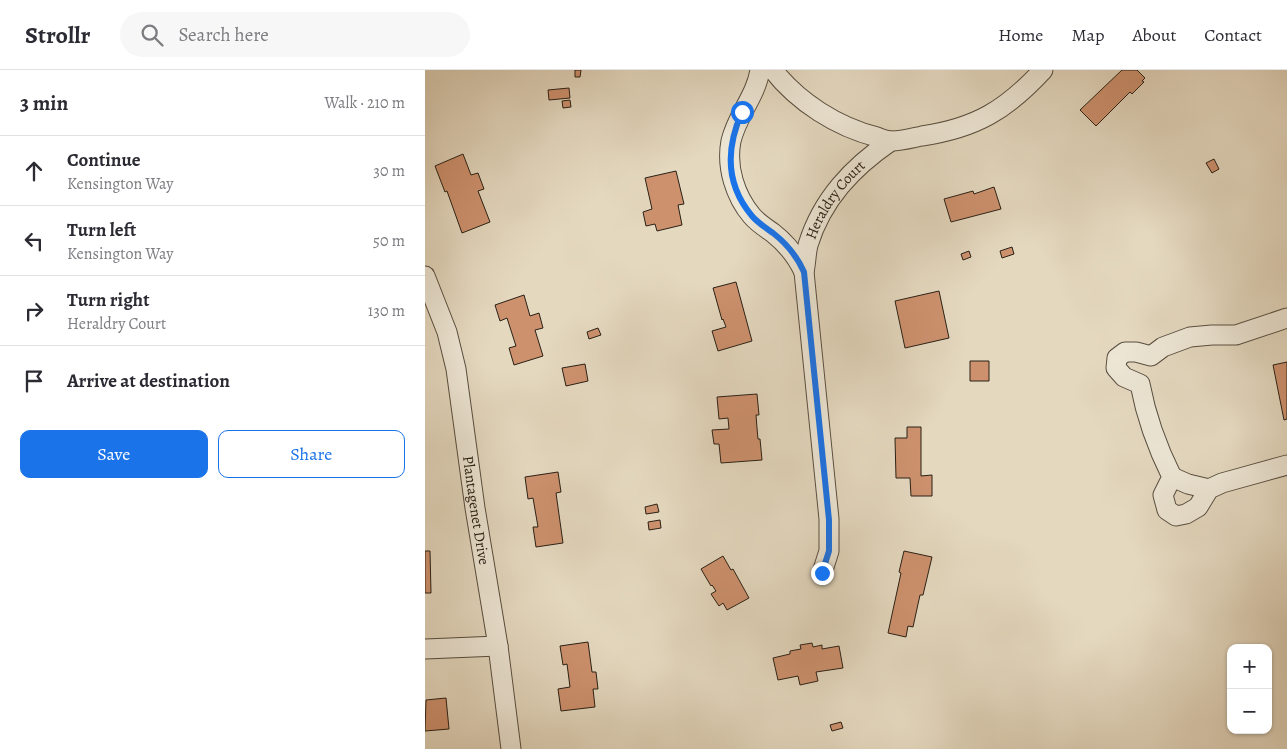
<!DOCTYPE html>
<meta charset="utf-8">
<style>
:root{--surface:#fff;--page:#f7f7f7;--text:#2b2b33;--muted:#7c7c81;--line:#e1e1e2;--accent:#1a73e8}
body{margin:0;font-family:Alegreya,serif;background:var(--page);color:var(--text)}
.controls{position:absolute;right:15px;bottom:15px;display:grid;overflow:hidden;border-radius:10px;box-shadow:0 1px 4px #0004}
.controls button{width:45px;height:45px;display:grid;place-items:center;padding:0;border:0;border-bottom:1px solid var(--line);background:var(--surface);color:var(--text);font:25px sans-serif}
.stop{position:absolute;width:15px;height:15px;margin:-11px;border:4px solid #1a73e8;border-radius:50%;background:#fff}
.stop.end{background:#1a73e8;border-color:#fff;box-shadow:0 1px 5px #0008}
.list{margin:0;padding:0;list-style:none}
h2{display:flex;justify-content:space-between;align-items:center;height:65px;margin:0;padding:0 20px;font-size:21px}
h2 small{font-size:16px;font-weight:400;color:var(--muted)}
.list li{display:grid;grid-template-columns:32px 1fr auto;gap:15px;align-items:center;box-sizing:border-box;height:70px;padding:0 20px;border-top:1px solid var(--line)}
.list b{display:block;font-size:19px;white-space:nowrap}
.list p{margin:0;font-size:16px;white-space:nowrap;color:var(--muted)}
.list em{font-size:16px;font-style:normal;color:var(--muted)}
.actions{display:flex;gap:10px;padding:15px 20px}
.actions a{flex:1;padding:11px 0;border:1px solid var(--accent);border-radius:10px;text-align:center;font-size:18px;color:var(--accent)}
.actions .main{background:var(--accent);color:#fff}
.icon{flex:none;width:28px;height:28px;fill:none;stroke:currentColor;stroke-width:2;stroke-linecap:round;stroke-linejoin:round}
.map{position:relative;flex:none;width:862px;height:679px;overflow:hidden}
header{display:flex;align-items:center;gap:30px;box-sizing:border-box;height:70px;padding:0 25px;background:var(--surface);border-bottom:1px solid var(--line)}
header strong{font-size:24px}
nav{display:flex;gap:28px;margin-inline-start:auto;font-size:18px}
.search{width:350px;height:45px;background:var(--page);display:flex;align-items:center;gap:12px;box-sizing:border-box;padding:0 18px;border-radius:28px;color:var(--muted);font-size:19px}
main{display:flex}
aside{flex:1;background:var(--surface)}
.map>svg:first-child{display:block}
.building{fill:#cd916e;stroke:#292016}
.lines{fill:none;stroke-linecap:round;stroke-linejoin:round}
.street-casing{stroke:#584e40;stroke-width:21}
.street{stroke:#ede6d5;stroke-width:19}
.route{stroke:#1a73e8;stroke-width:6}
.labels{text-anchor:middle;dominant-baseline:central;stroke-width:5;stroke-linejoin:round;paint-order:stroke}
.street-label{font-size:15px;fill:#292016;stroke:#ede6d5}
</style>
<header>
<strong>Strollr</strong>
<div class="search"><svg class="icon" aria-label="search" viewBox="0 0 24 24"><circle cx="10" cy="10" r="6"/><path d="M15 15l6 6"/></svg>Search here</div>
<nav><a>Home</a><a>Map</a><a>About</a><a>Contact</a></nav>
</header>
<main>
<aside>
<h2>3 min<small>Walk · 210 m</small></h2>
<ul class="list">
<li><svg class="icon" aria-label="ahead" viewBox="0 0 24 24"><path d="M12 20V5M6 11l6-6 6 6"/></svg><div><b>Continue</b><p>Kensington Way</p></div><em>30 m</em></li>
<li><svg class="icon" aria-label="left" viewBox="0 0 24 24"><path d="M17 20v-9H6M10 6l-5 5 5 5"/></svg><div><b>Turn left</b><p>Kensington Way</p></div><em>50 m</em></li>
<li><svg class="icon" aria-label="right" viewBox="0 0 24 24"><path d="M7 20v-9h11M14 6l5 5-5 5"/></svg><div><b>Turn right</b><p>Heraldry Court</p></div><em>130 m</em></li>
<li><svg class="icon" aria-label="arrive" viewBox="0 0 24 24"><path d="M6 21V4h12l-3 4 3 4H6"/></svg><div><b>Arrive at destination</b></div></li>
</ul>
<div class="actions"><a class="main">Save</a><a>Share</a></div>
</aside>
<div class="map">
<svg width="862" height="679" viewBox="0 0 862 679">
<rect width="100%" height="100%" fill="#e4d8bf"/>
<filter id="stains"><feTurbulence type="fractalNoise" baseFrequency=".004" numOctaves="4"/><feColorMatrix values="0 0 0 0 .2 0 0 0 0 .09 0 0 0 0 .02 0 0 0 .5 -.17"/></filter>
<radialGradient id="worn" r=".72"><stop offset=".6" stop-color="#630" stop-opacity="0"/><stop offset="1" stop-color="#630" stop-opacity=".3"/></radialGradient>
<path class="building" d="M150,0H156L155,7H150Z
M697,0H712L720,8L717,11L719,12L707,24L705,22L671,56L655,40Z
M144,18L145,28L124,30L123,20Z
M145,30L146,37L138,38L137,31Z
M38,84L46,105L53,103L59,119L53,121L65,152L37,163L22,121L20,122L10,96Z
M789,89L794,99L787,103L781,93Z
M251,101L259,134L253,135L257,155L232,161L230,154L221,156L218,142L227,139L220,108Z
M569,117L576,139L526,152L519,129L548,121L549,124Z
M587,177L589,184L577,188L575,181Z
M544,181L546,187L538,190L536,184Z
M311,212L327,271L293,281L287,261L301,257L298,249L297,250L288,218Z
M514,221L524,268L480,278L470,231Z
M99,225L105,246L114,243L118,258L110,260L118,286L89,295L84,278L91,276L82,248L75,251L70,235Z
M173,258L176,265L164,269L162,262Z
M545,291H564V311H545Z
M862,292V349L859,350L848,295Z
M160,294L163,311L141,316L137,298Z
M332,324L334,345H331L332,358L333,369H335L337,390L296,393L294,374H289L287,360L304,359L303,348L294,349L292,327Z
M482,357H496V406L507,405V426H486L485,408H471L470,368H482Z
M133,402L136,422L131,423L138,473L111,477L108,457H113L108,428L103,429L100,407Z
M232,434L234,442L221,444L220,437Z
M235,450L236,458L224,460L223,452Z
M0,481H5L6,523H0Z
M479,481L507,487L498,525H495L488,557L483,556L481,567L463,563L476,503L474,502Z
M298,486L306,500L308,499L324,528L302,540L298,533L294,536L286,524L291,521L287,515L286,516L276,499Z
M163,572L167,602H171L173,619H168L170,637L136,641L133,619L145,617L142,594L138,595L135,576Z
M387,573L388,577L397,575V579L414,576L418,598L391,602L393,611L375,615L373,606L353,610L348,588L365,584V581L376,579L375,575Z
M21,628L24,659L0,661L1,630Z
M416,652L418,658L407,661L405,655Z"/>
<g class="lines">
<defs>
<g id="street">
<path d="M335,0C331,26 312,45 306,71C301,97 310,126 327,146C333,153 341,158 348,163C362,174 372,187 379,202"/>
<path d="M348,0C373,32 412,57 452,67C457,69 462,71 467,71C476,71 487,68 497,66C551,58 581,40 618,0"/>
<path id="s1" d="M0,206L22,262L31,299L50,438L73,576L86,679"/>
<path d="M862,248L811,265H787L765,267L738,277L726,286L711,282H700L692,288L691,298L699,307L715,314C721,346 732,377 747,407L738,425L742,440L751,446L761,444L773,437L784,419L797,413L862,395"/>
<path d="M747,407L763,414L784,419"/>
<path id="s2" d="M397,503L404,481V449L379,202C381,193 381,183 383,175C397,129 428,97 466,71"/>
<path d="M0,579L73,576"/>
</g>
</defs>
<use href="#street" class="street-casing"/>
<use href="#street" class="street"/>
</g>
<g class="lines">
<path class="route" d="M317,42C301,78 300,114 327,146C333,153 341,158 348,163C362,174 372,186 379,202L404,450V481L397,503"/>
</g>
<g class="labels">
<g class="street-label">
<text stroke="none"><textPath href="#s2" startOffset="384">Heraldry Court</textPath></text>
<text stroke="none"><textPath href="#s1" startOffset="241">Plantagenet Drive</textPath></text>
</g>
</g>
<rect width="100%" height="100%" filter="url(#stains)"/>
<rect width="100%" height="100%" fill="url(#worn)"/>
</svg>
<div class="controls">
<button>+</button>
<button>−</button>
</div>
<div class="stop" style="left:317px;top:42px"></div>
<div class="stop end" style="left:397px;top:503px"></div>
</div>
</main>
